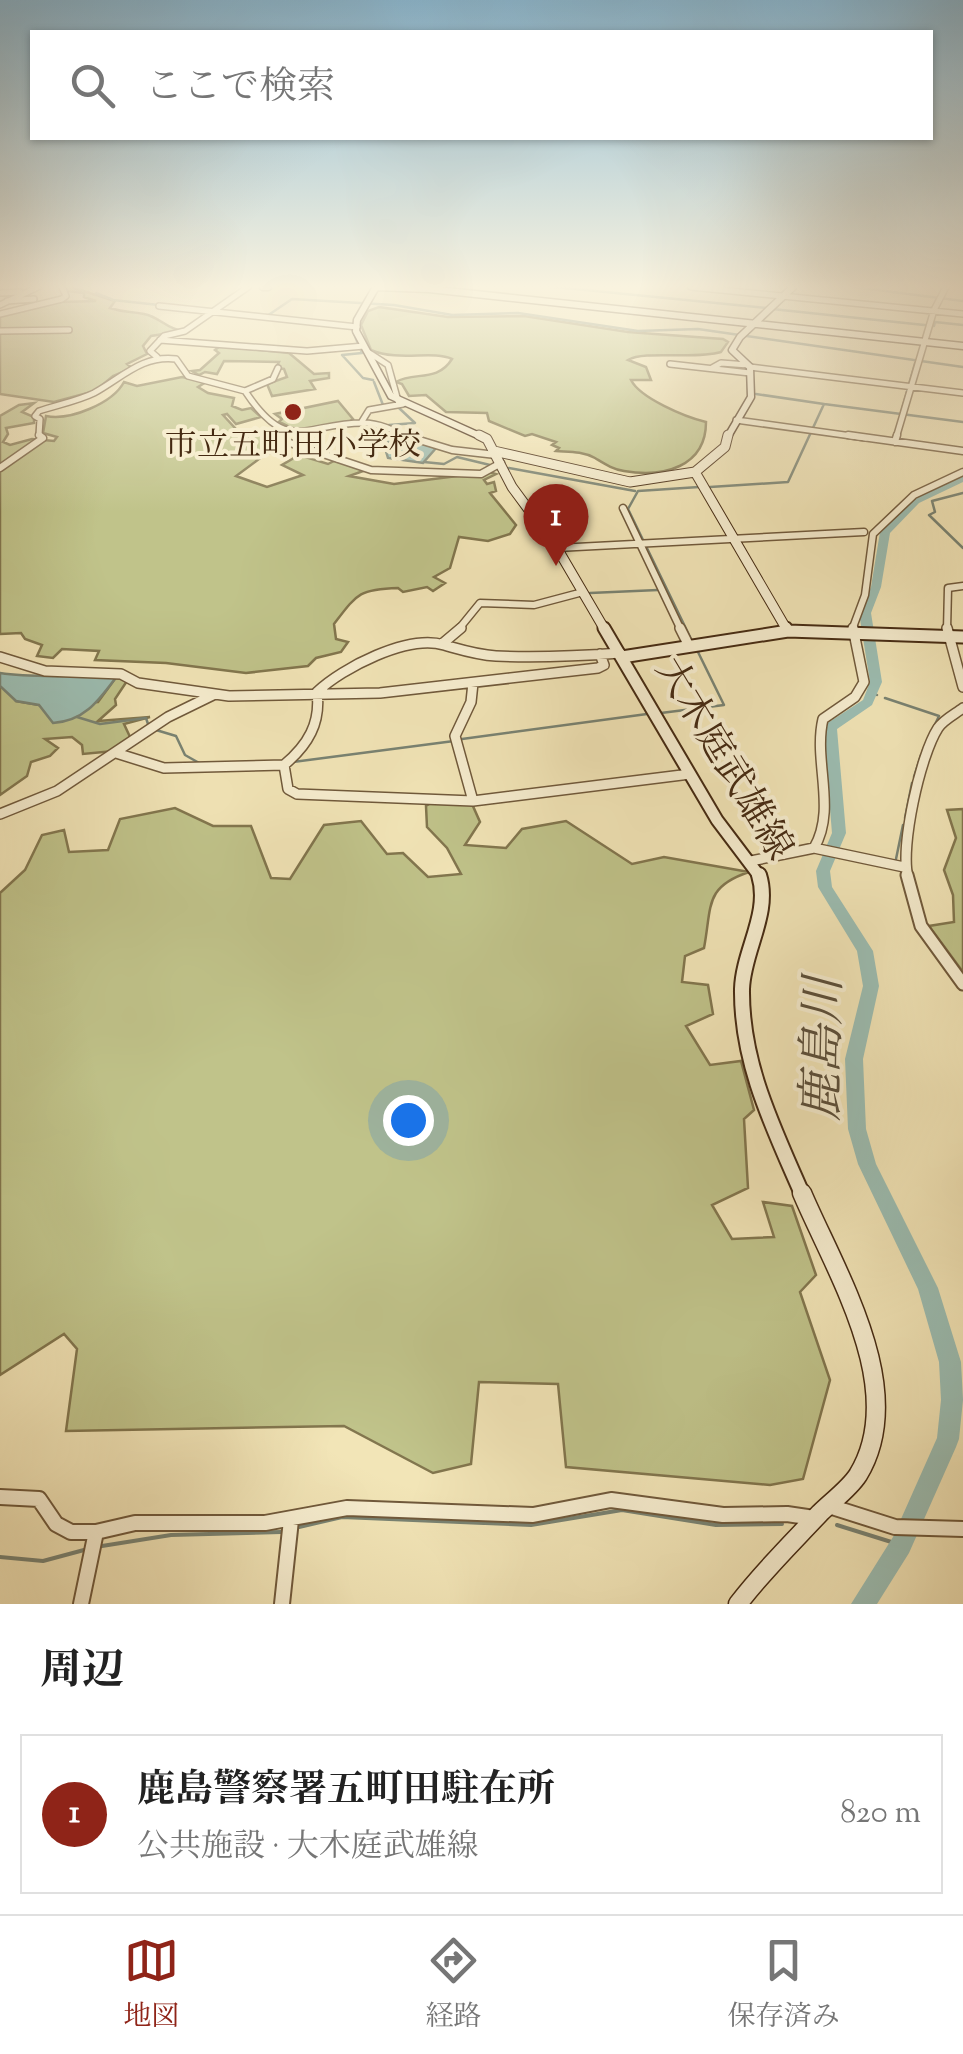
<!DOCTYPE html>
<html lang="ja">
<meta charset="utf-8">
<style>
:root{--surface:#fff;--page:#f2f2f2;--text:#222;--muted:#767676;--line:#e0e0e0;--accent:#8f2418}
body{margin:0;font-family:"Sorts Mill Goudy","Noto Serif JP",serif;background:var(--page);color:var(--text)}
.you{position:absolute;left:408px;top:1120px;width:35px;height:35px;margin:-25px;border:8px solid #fff;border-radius:50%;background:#1a73e8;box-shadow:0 0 0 15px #1a73e833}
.badge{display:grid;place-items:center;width:65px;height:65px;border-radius:50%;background:var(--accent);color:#fff;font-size:32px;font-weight:700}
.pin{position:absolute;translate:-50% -82px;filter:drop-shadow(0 2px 5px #0008)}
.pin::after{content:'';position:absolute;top:52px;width:35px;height:30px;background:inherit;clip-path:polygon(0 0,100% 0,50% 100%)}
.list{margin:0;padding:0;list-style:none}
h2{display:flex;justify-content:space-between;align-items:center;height:130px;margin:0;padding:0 40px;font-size:42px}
h2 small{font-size:32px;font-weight:400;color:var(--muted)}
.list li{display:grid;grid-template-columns:65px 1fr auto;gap:30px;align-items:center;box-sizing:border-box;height:160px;margin:0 20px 20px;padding:0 20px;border:2px solid var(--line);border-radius:0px}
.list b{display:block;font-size:38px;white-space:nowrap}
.list p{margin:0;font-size:32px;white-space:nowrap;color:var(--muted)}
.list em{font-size:32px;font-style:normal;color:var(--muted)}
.icon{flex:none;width:55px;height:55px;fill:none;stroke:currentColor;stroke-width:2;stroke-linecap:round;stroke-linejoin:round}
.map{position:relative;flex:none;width:963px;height:1604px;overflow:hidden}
.search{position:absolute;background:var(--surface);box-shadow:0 2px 8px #0004;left:30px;right:30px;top:30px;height:110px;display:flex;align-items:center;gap:25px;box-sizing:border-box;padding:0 35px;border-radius:0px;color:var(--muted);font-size:38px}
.sheet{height:310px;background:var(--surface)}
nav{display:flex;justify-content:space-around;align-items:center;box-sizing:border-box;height:140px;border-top:2px solid var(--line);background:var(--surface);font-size:28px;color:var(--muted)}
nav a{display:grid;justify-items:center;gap:5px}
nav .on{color:var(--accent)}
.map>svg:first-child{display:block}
.green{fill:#c0c38a;stroke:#82764e;stroke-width:2.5}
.water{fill:#9cbeb3;stroke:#798373;stroke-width:2.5}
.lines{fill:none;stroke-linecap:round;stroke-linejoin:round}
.stream-far1{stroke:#798373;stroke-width:2.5}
.stream{stroke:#798373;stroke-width:4}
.river{fill:#9cbeb3;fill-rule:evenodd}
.street-far4-casing{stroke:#70593b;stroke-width:8}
.street-far3-casing{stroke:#70593b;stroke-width:9}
.street-far2-casing{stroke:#70593b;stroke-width:12}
.street-far1-casing{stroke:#70593b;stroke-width:15}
.street-casing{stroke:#70593b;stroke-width:18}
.secondary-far4-casing{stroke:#452a12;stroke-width:9}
.secondary-far3-casing{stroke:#452a12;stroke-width:11}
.secondary-far2-casing{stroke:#452a12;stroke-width:15}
.secondary-far1-casing{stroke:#452a12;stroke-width:18}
.secondary-casing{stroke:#452a12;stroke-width:21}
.street-far4{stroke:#f7eed0;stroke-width:5}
.street-far3{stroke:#f7eed0;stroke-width:6}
.street-far2{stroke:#f7eed0;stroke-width:9}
.street-far1{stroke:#f7eed0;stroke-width:11}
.street{stroke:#f7eed0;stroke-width:14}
.secondary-far4{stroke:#f7eed0;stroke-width:6}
.secondary-far3{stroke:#f7eed0;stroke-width:9}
.secondary-far2{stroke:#f7eed0;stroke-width:11}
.secondary-far1{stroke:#f7eed0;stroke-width:14}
.secondary{stroke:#f7eed0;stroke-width:18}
.poi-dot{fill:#8f2418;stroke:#f7eed0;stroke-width:4}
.labels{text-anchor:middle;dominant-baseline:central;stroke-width:8;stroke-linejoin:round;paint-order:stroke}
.far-poi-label{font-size:32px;fill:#452a12;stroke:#f7eed0}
.street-label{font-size:38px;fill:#452a12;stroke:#f7eed0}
.near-water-label{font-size:48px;font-style:italic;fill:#5b4f3a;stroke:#f7eed0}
</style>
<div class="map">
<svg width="963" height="1604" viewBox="0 0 963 1604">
<rect width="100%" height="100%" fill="#f2e5b7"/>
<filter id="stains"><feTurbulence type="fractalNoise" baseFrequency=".002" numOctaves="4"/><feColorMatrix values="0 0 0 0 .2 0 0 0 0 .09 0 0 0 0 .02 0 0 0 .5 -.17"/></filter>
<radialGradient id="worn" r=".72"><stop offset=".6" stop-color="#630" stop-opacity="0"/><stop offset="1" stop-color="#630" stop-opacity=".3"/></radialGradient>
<path class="green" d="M71,287L115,301L110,308C126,313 128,311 144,314C160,317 166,329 183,331L151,336L143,346L147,354L127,364L132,368L113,376L95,391L54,402L0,394V316L59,302L96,301L84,297V293L68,291L66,288Z
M379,307L448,317L524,316L628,332L723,339L728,342L721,352C694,360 645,350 628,360L646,367L651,380H631C640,398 685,417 706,422C706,467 663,478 624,471C612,469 605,464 595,458C582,451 569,452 556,451L559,448L552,445L556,442L532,434L525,436L489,421L487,413L446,412L426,395L409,396L402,384L396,382C414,371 437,383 452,359C432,350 399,362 371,350L361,325L368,311Z
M220,346L289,353L314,374L329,373V378L310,381L315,389L272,396L267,384L287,377L284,369L276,368L279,362L224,361L217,374L205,372L199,375L192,371L200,370L219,353L215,350Z
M182,377L206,382L198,387L208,393L234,398L232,406L242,410L251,408L261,417L236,424L227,414L223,415L236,429L253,430L286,446L263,456L236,476L267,487L303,475L282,465L299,455L328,464L336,460L366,470L349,476L394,484L489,472L496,474L484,480L487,484L494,482L496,491L490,493L516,525L510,534L488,541L459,537L450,568L434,577L445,583L433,591L427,587L403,592L398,588C359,589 357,594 334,624L336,639L348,642L341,652L316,658L308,666L246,673L166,663L95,660L99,651L62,649L53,658L37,656L42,645L25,639L21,633L0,634V416L19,405L34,403L22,412L34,417V423L6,428L8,434L3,442L10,445L32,439L54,441L57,437L43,433L46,416C70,421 113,403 124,382L137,386Z
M338,401L353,419L349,422L296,430L279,422L282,419L275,414Z
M117,676L127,681L115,699L116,705L98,721L150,717L124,724L131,739L114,751L83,754L82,745L72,737L45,739L58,748L50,756L31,762L27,776L0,795V686L5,687L16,701L39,705L98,702Z
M435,800L472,804L480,822L465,845L506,848L522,829L566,821L632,864L664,857L749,872C704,887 712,906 704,948L685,956L682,982L708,985L713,1014L686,1026L710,1065L741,1061L754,1110L744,1119L748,1188L712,1205L732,1239L774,1237L763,1202L792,1206L816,1275L800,1292L830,1380L803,1479L770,1485L566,1467L558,1384L479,1382L471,1464L433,1473L344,1426L66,1431L77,1349L64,1334L0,1375V893L25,870L42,835L64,830L69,852L108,850L120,819L175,808L213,826H251L271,878L290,879L324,825L361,821L387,854L403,853L428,877L461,874L447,848L427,827L426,806Z
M963,809V972L929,926L954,922L953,895L944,870L956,838L947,810Z"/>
<path class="water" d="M404,437L437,447L423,463L388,458L385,448L394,445L381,439Z
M0,673C38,679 78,674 117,676C99,700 85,721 53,723L39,705L16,701L0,686Z"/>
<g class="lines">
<path class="stream-far1" d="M555,287L767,308
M854,287L963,301
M96,293L113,300L159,305
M772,309L934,326L935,322L963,325
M267,316L292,299L394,305L452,315L518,313L638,331L698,329L963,367
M352,328L358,344
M360,348L362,353L342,355L363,378L373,380
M374,382L383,405
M756,394L824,404
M901,413L915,363
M389,425L415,423L399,408
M424,462L444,464L457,457L490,465
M509,468L635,491
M710,487L788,482L824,404L963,422
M963,493L932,501L935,512L929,515L963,548
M590,593L658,590
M692,641L628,509L638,491L699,487
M873,693L877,695
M885,698L939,716L923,750
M661,713L724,705L697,650
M77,717L100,724L146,718L149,727
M156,730L176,736L185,755L201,764
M462,739L647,714
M293,762L454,741
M914,777L921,755
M905,818L912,783
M896,859L903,825"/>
<path class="stream" d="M837,1525L901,1545
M299,1527L342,1517L531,1525L622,1510L716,1525L782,1524
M102,1546L171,1535L281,1532
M0,1557L43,1561L84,1550"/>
<path class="river" d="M963,475V482L919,503L890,533L881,587L871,613L882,682L872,705L837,729L846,833L830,871L832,887L873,951L879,986L863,1059L866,1129L876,1164L938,1288L961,1362L963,1400L959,1439L956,1447L909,1553L877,1604H851L893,1537L937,1438L941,1400L939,1362L918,1289L858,1164L848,1129L845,1059L863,986L857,951L818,887L816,871L832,833L824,737L826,724L863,700L870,682L859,613L871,587L880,532L913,499Z"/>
<defs>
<path id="street-far4" d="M691,287L963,314
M0,293L20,292
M7,301L34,299
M0,305L38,287
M159,306L357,327
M0,314L62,299L66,296L62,287
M0,331L69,330
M160,340L307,351L364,346
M368,352L388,365L398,401
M157,357L150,351L164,336L185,331L248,287
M670,364L750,373
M750,367L963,393
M712,368L721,363L748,365
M245,391L273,379L278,368
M736,420L866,438
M361,423L369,410L403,404
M43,438L39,435L40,419L35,416L39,411C57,405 78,401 94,393C123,377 142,355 176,359L188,376L245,391C288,456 304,423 363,423C380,423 393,430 408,438
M274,438L287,430
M896,438L934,310L946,287"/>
<path id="street-far3" d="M276,435L272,437L371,470L481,474L501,463
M403,435L452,450L496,455
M848,435L963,451
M895,442L897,435
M0,468L43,438L39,435
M623,508L681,630
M557,548L864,532
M458,630L480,603L534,605L583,592
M852,630L865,595L873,534L914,495L963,472
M947,630L948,588L963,586"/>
<path id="street-far2" d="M680,628L689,646
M947,628L963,687
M442,644L461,628
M0,657L45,671L121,674L138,683L229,696L380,693L598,668L604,665L600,654
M473,683L471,702L455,736L473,801
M317,692C321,723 308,745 284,765L288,789L297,794L473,801L690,774
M317,692C342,668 408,634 444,645C462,650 477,655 496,656C537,658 579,656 620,653
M116,753L164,768L284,765
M0,814L57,791L168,717L213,695
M814,848C837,809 813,761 823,719L855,697L864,682L853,628
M751,861L814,848L904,867
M908,877C900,847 920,756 938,728C943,720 955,714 963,708"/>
<path id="street-far1" d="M907,875L921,926L963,984"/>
<path id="street" d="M0,1497L39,1499L56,1524L71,1532H96L135,1523H265L347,1508L533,1515L611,1500L723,1515L787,1514L814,1518
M829,1506L895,1527L963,1529
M81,1604L96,1532
M282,1604L291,1520"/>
<path id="secondary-far4" d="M263,287H268
M376,287L357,320L356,331L391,396L484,438
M376,287L429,289L963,346
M727,438L751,397L750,367L732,350L740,337L793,287"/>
<path id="secondary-far3" d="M479,435L487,439L512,487L557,548L605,630
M494,451L630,482L695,472L725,447L728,435
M695,472L787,630"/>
<path id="secondary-far2" d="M604,628L717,820L760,877
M786,628L788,631
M622,657L788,631L963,637"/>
<path id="secondary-far1" d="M759,875C771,913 743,951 742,989C741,1064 774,1129 803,1196"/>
<path id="secondary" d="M738,1604C763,1571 792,1543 820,1513C832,1501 849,1489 858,1475C910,1390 836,1273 802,1193"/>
</defs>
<use href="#street-far4" class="street-far4-casing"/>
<use href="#street-far3" class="street-far3-casing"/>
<use href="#street-far2" class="street-far2-casing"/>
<use href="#street-far1" class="street-far1-casing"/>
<use href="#street" class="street-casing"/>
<use href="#secondary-far4" class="secondary-far4-casing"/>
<use href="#secondary-far3" class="secondary-far3-casing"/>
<use href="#secondary-far2" class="secondary-far2-casing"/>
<use href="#secondary-far1" class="secondary-far1-casing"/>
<use href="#secondary" class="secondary-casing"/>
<use href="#street-far4" class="street-far4"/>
<use href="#street-far3" class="street-far3"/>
<use href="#street-far2" class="street-far2"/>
<use href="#street-far1" class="street-far1"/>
<use href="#street" class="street"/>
<use href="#secondary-far4" class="secondary-far4"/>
<use href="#secondary-far3" class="secondary-far3"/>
<use href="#secondary-far2" class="secondary-far2"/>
<use href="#secondary-far1" class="secondary-far1"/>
<use href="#secondary" class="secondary"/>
</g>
<linearGradient id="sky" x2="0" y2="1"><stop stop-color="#89b8d3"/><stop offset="0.56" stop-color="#f9f3df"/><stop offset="1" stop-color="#f9f3df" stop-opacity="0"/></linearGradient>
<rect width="963" height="512" fill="url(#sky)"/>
<circle class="poi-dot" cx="293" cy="412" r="10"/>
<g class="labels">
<g class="far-poi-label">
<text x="293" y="447">市立五町田小学校</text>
</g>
<g class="street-label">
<text transform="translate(722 760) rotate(59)">大木庭武雄線</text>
</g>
<g class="near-water-label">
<text transform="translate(826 1049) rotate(-89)">鹿島川</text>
</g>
</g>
<rect width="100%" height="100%" filter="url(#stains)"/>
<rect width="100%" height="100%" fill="url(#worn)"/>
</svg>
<div class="you"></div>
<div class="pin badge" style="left:556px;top:566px">1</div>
<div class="search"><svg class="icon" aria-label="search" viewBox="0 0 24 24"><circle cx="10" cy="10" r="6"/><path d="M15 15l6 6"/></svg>ここで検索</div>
</div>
<section class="sheet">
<h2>周辺<small></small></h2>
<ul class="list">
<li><span class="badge">1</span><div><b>鹿島警察署五町田駐在所</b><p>公共施設 · 大木庭武雄線</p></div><em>820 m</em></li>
</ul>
</section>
<nav>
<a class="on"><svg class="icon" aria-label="map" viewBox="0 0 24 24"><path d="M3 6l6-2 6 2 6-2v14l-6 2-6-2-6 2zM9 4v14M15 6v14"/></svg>地図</a>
<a><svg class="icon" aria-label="directions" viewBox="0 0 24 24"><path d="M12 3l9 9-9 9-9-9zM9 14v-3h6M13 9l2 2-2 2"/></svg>経路</a>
<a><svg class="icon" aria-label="saved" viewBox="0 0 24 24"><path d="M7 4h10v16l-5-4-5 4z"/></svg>保存済み</a>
</nav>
